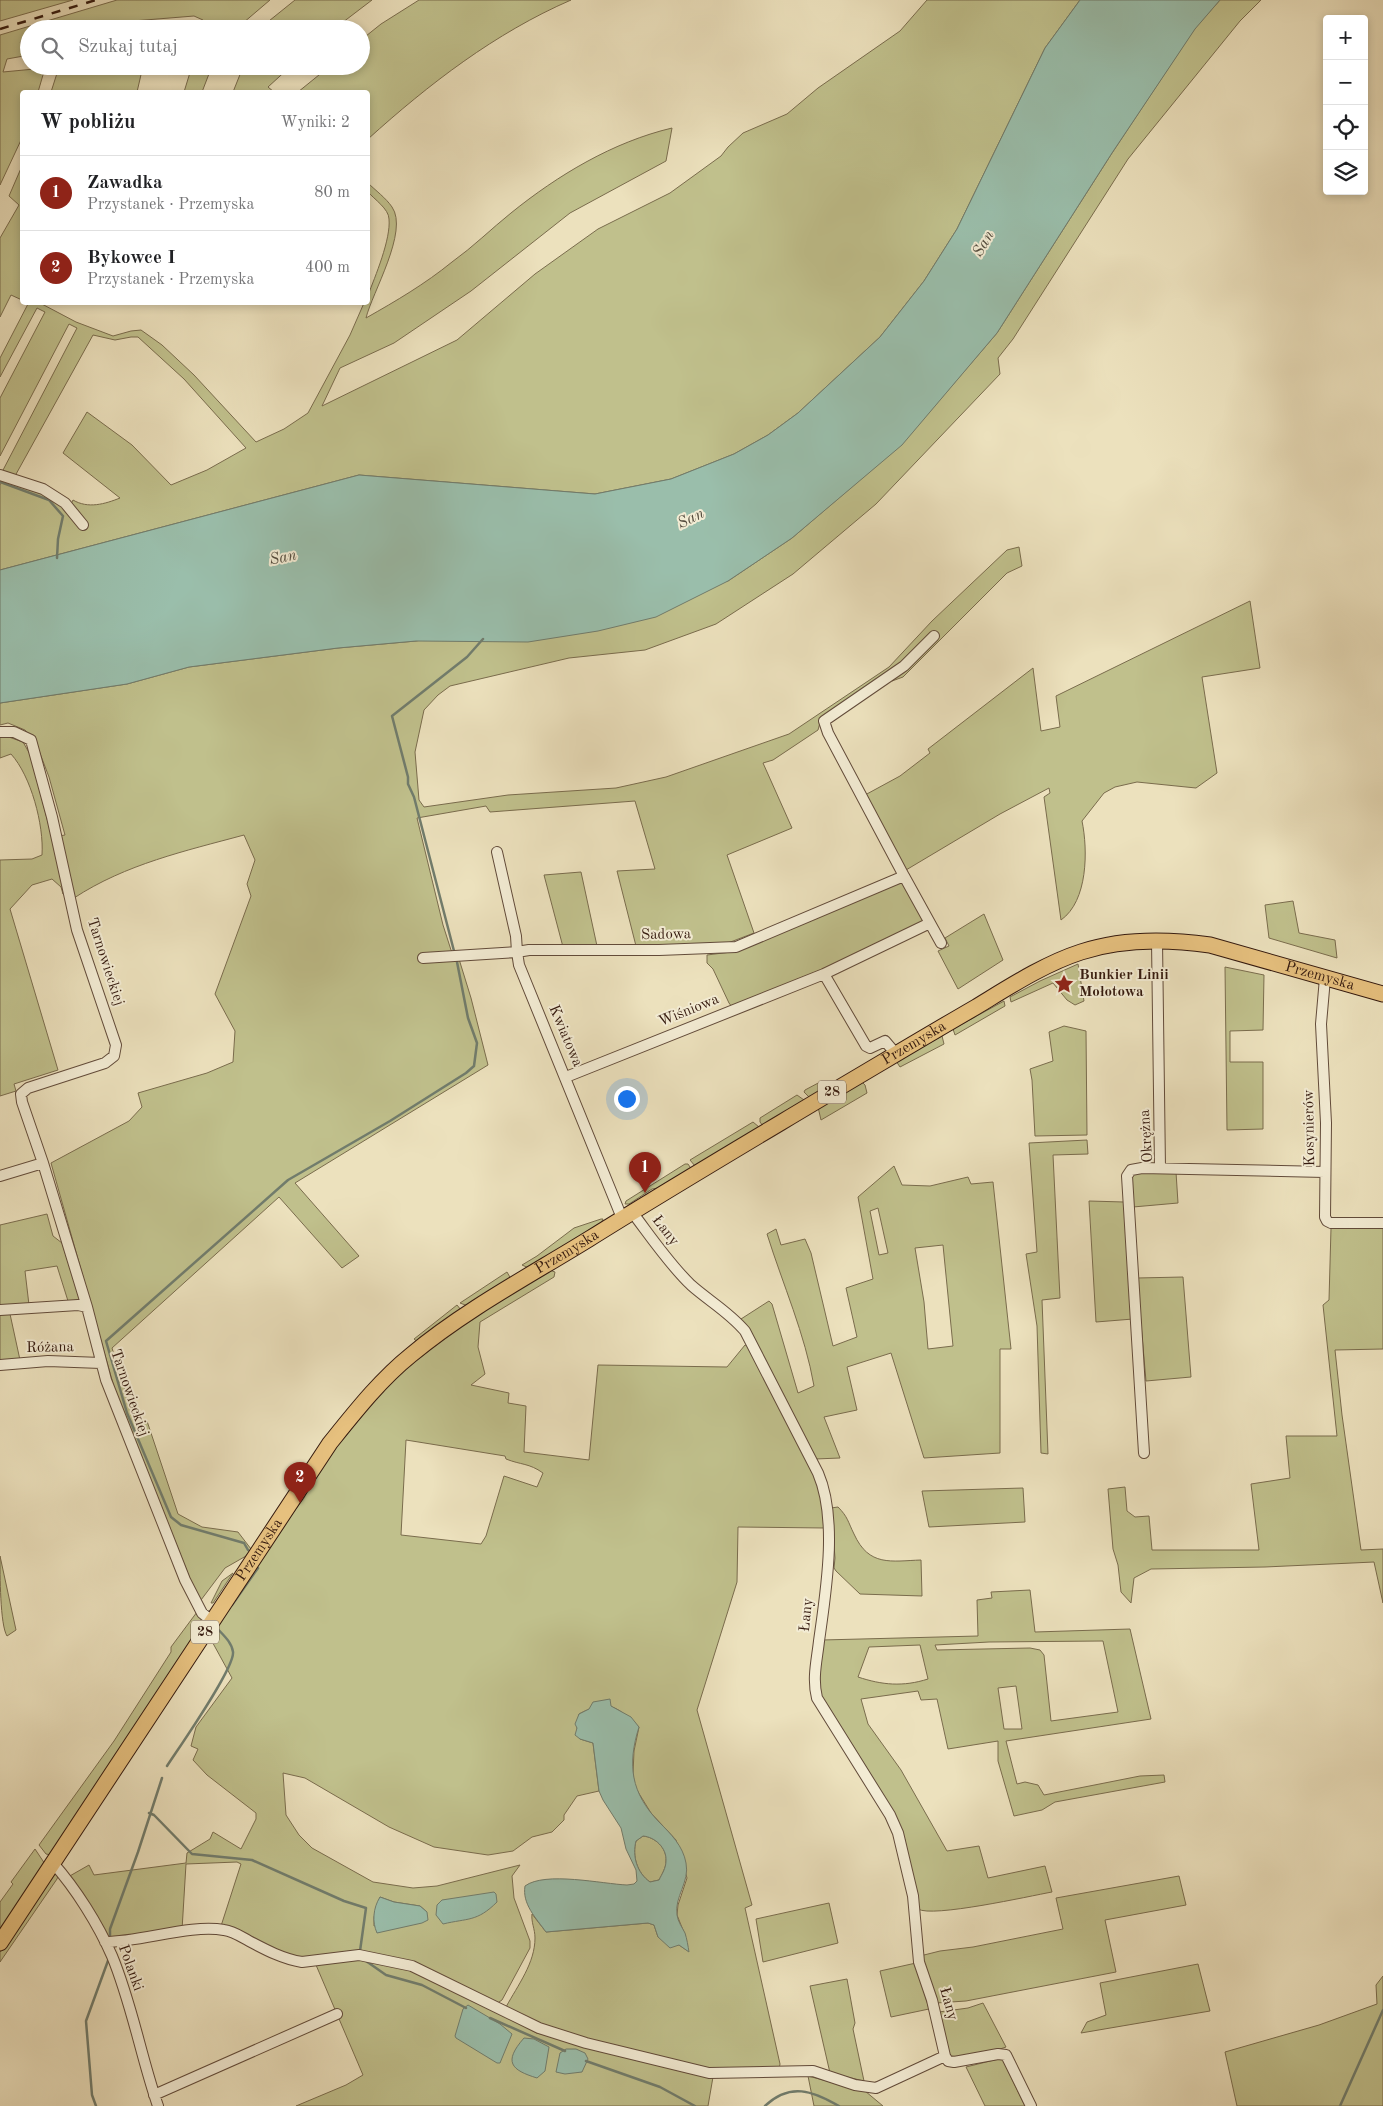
<!DOCTYPE html>
<html lang="pl">
<meta charset="utf-8">
<style>
:root{--surface:#fff;--page:#f6f6f6;--text:#202124;--muted:#757577;--line:#e0e0e0;--accent:#8f2418}
body{margin:0;font-family:"Old Standard TT",serif;background:var(--page);color:var(--text)}
.controls{position:absolute;right:15px;top:15px;display:grid;overflow:hidden;border-radius:5px;box-shadow:0 2px 8px #0003}
.controls button{width:45px;height:45px;display:grid;place-items:center;padding:0;border:0;border-bottom:1px solid var(--line);background:var(--surface);color:var(--text);font:25px sans-serif}
.you{position:absolute;left:626px;top:1098px;width:18px;height:18px;margin:-12px;border:4px solid #fff;border-radius:50%;background:#1a73e8;box-shadow:0 0 0 8px #1a73e833}
.badge{display:grid;place-items:center;width:32px;height:32px;border-radius:50%;background:var(--accent);color:#fff;font-size:16px;font-weight:700}
.pin{position:absolute;translate:-50% -41px;filter:drop-shadow(0 1px 2px #0008)}
.pin::after{content:'';position:absolute;top:26px;width:18px;height:15px;background:inherit;clip-path:polygon(0 0,100% 0,50% 100%)}
.list{margin:0;padding:0;list-style:none}
h2{display:flex;justify-content:space-between;align-items:center;height:65px;margin:0;padding:0 20px;font-size:21px}
h2 small{font-size:16px;font-weight:400;color:var(--muted)}
.list li{display:grid;grid-template-columns:32px 1fr auto;gap:15px;align-items:center;box-sizing:border-box;height:75px;padding:0 20px;border-top:1px solid var(--line)}
.list b{display:block;font-size:19px;white-space:nowrap}
.list p{margin:0;font-size:16px;white-space:nowrap;color:var(--muted)}
.list em{font-size:16px;font-style:normal;color:var(--muted)}
.icon{flex:none;width:28px;height:28px;fill:none;stroke:currentColor;stroke-width:2;stroke-linecap:round;stroke-linejoin:round}
.map{position:relative;flex:none;width:1383px;height:2106px;overflow:hidden}
.search{position:absolute;background:var(--surface);box-shadow:0 2px 8px #0003;left:20px;top:20px;width:350px;height:55px;display:flex;align-items:center;gap:12px;box-sizing:border-box;padding:0 18px;border-radius:28px;color:var(--muted);font-size:19px}
.panel{position:absolute;background:var(--surface);box-shadow:0 2px 8px #0003;left:20px;top:90px;width:350px;height:215px;border-radius:5px}
.map>svg:first-child{display:block}
.green{fill:#c0c08c;stroke:#7a6c4d;fill-rule:evenodd}
.water{fill:#9abeab;stroke:#717c6c;fill-rule:evenodd}
.lines{fill:none;stroke-linecap:round;stroke-linejoin:round}
.stream{stroke:#717c6c;stroke-width:2.5}
.street-casing{stroke:#624b3a;stroke-width:12}
.primary-casing{stroke:#34190e;stroke-width:17}
.street{stroke:#f3ecd4;stroke-width:10}
.primary{stroke:#e6c07e;stroke-width:15}
.rail{stroke:#34190e;stroke-width:2.5;stroke-dasharray:9 9;stroke-linecap:butt}
.labels{text-anchor:middle;dominant-baseline:central;stroke-width:4;stroke-linejoin:round;paint-order:stroke}
.shield{fill:#f3ecd4;stroke:#6d5849;stroke-width:1}
.shield-label{font-size:14px;font-weight:bold;fill:#34190e}
.street-label{font-size:15px;fill:#34190e;stroke:#f3ecd4}
.poi-label{font-size:15px;font-weight:bold;fill:#34190e;stroke:#f3ecd4;text-anchor:start}
.water-label{font-size:16px;font-style:italic;fill:#534b3d;stroke:#f3ecd4}
</style>
<div class="map">
<svg width="1383" height="2106" viewBox="0 0 1383 2106">
<rect width="100%" height="100%" fill="#ece1bd"/>
<filter id="stains"><feTurbulence type="fractalNoise" baseFrequency=".004" numOctaves="4"/><feColorMatrix values="0 0 0 0 .2 0 0 0 0 .09 0 0 0 0 .02 0 0 0 .5 -.17"/></filter>
<radialGradient id="worn" r=".72"><stop offset=".6" stop-color="#630" stop-opacity="0"/><stop offset="1" stop-color="#630" stop-opacity=".3"/></radialGradient>
<path class="green" d="M0,0H73L0,21Z
M117,0H270L236,29H211L203,20L194,16L96,24L72,29H29V39L20,42L22,45L29,44V55L7,59L3,72L45,68L38,92H22V138L0,185V35Z
M295,0H372L334,29H259Z
M419,0H571C495,33 429,84 368,139V92H298L330,66H361V40L381,24Z
M927,0H1080L1045,48L957,229L924,281L880,337L798,413L768,435L734,454L671,479L595,494L359,475L0,570V485L3,479L71,504L73,500C88,509 105,504 120,498L63,453L87,412L132,445L171,485L207,470L246,448L184,379L138,337H131L115,340L93,335L15,476L2,472L77,328L69,324L0,456V398L45,312L37,308L0,377V358L28,304L27,303H40L76,322L113,336L131,331L141,330L162,345L194,375L256,442L284,429L308,413L350,335L364,303L368,302V295C375,277 391,239 389,219C389,209 374,199 368,192V183C375,190 386,198 392,207C409,231 372,293 366,318C396,301 425,284 452,262C473,247 491,229 511,213C558,175 613,142 672,128L666,161L570,213L471,291L394,343L340,368L322,406L457,340L535,274L598,229L670,193L721,156L728,147L743,133L787,114L818,88L900,31Z
M1220,0H1261L1240,21L1128,159L1013,339L998,358L1000,374L876,504L793,574L716,624L645,650L569,658L450,686L438,695L424,710L415,752L419,800L424,807L508,795L616,788L666,777L789,734L889,667L932,621L1007,550L1019,547L1022,566L1007,573L903,677L892,681L890,674L821,719L818,730L773,760L763,763L792,828L727,855L754,933L720,946H636L617,871L655,869L635,801L490,812L486,806L417,818L443,925L451,950L459,959L471,998L488,1065L295,1183L359,1256L342,1268L279,1197L112,1348L137,1429L147,1421L178,1514L202,1527L238,1532L251,1549L246,1556L225,1568L201,1600L198,1599L114,1387L51,1163L129,1121L142,1107L138,1093L207,1073L233,1062L235,1031L215,994L251,896L247,884L255,860L244,835C185,851 126,864 74,898L59,836L65,835L49,777L36,743L25,730L8,723L0,725V703L127,684L189,667L338,648L416,641L728,581L792,538L902,444L997,333L1112,153L1195,28Z
M143,66L137,92H51L59,67Z
M192,66H212L202,92H184Z
M237,66H291L268,87L274,92H233L241,72Z
M22,166V300L11,295L0,317V238L19,205L9,196Z
M1250,601L1260,668L1202,677L1217,773L1196,788L1137,782L1115,787L1104,793L1082,821C1088,850 1088,901 1061,920L1044,797L1050,793L1049,788L1000,814L906,870L865,795L900,776L930,753L928,749L1033,668L1041,731L1060,727L1056,696Z
M0,736H6L23,742L31,756L65,889L63,894L61,887L52,879L32,885L10,909L58,1070L14,1084L16,1091L0,1096V860L32,859L42,855C44,825 31,776 11,754L0,758Z
M581,872L597,946L563,947L544,875Z
M899,883H904L925,923L878,946L732,1007L729,1003L713,969L707,963V955L731,952Z
M1293,901L1299,933L1335,940L1337,958L1269,938L1265,905Z
M984,914L1003,960L958,989L938,951L949,946L945,938Z
M1078,964L1084,1001L1075,1005L1067,1000L1053,983L1011,1002L1010,997L1040,981Z
M1225,967L1264,975L1263,1030L1230,1031V1062H1263V1129L1227,1130Z
M1004,1001L1005,1006L955,1035L953,1029Z
M1064,1026L1086,1031L1087,1135L1035,1136L1032,1080L1030,1069L1053,1061L1049,1032Z
M942,1036L944,1044L900,1067L896,1061Z
M822,1081L828,1087L811,1099L804,1092L805,1090Z
M861,1081L865,1085L867,1093L821,1120L818,1107Z
M797,1095L804,1100L763,1126L760,1122V1118Z
M753,1122L759,1127L695,1166L690,1160Z
M1087,1140L1088,1154L1053,1155L1060,1298L1042,1300L1048,1454L1041,1453L1037,1326L1026,1254L1037,1252L1029,1143Z
M685,1164H688L692,1170L664,1187L652,1189L629,1204H625L626,1201Z
M894,1166L902,1185L930,1186L968,1177L971,1184L993,1182L1011,1349H1000V1453L924,1458L891,1353L847,1367L857,1410L824,1417L840,1458L815,1459L741,1319L769,1301L772,1304L798,1393L814,1386C805,1334 783,1285 767,1234L776,1229L781,1245L805,1239L811,1253L833,1346L857,1337L846,1288L873,1279L858,1197ZM878,1208L888,1253L879,1255L870,1211ZM943,1245L953,1346L928,1349L924,1302L915,1248Z
M1138,1171L1176,1172L1178,1203L1133,1207L1132,1175Z
M1089,1201L1124,1202L1133,1319L1096,1322Z
M47,1214L53,1236L62,1243L80,1300L68,1301L57,1266L25,1271L29,1305L0,1307V1225Z
M601,1219H603L600,1226L531,1269L522,1265L537,1256L574,1228Z
M1383,1227V1349L1335,1350L1342,1415L1361,1550L1383,1549V1603L1374,1562L1265,1567L1151,1569L1134,1578L1131,1603L1121,1592L1118,1565L1113,1549L1108,1489L1125,1487L1127,1511L1135,1517L1149,1516L1152,1550H1259L1251,1484L1290,1478L1286,1436H1337L1323,1305L1329,1300L1331,1228Z
M549,1270L555,1272L554,1277L480,1322L478,1347L485,1374L471,1385L509,1393L508,1403L526,1406L524,1452L589,1460L598,1365L727,1367L745,1345L749,1346L815,1474L822,1497L825,1528L738,1527L737,1582L697,1710L752,1905L745,1908L780,2064L779,2070L710,2071L543,2027L506,2007C518,1985 535,1963 535,1938C535,1929 531,1922 532,1914L546,1932L648,1923L654,1925L658,1937L679,1945L688,1951L685,1935L677,1915L678,1905L687,1878L676,1840L651,1813L635,1787L633,1774L634,1751L639,1727C617,1707 609,1698 579,1714L577,1728L580,1739L593,1743L599,1791L577,1796L564,1815V1820L552,1832L532,1837L513,1851L488,1855L434,1847L389,1827L305,1778L283,1773L286,1815L299,1835L312,1848L373,1882L413,1888L437,1886L520,1865L512,1876L514,1898L530,1941V1948L502,2000L496,2004L367,1952L304,1959L289,1957L221,1926L241,1864L237,1862L186,1864L182,1930L115,1940L105,1937L68,1877L89,1865L94,1875L186,1863L187,1853L210,1839L213,1832L241,1849L256,1819V1813L207,1775L193,1760L198,1749L191,1746L196,1727L232,1678L209,1636L270,1544L304,1498L315,1476L341,1437L374,1397L409,1365L448,1334ZM406,1440L505,1456L506,1459C521,1465 529,1463 543,1473L537,1487L504,1476L486,1536L481,1544L401,1535ZM380,1897L394,1902L420,1906L427,1912L374,1926V1917Z
M507,1272L511,1279L468,1306L460,1303Z
M1183,1277L1191,1377L1146,1381L1137,1278Z
M457,1305L461,1310L419,1343L414,1339Z
M10,1314L20,1360L0,1362V1315Z
M1023,1488L1025,1522L929,1527L922,1491Z
M838,1507C848,1517 848,1522 854,1534C869,1567 891,1561 921,1560L922,1596L860,1594L836,1571L834,1568L835,1558L831,1508Z
M0,1556L16,1630L7,1636C0,1625 0,1574 0,1556Z
M233,1573L213,1603H211L222,1581Z
M1030,1590L1035,1632L1130,1629L1151,1719L1006,1741L1017,1784L1025,1782L1038,1785L1044,1795L1140,1776L1164,1775L1165,1782L1055,1802L1042,1810L1014,1816L998,1761V1741L948,1749L937,1699L921,1700L918,1691L861,1699L868,1724L901,1770L947,1851L979,1846L988,1878L1045,1866L1052,1892C1030,1896 932,1918 918,1909L905,1840L896,1819L873,1778L818,1690L822,1640L978,1636L977,1600L992,1598L991,1592ZM1103,1641L1118,1712L1051,1721L1044,1655L1040,1650L1030,1648L937,1650L935,1645L989,1642ZM920,1645L928,1679C903,1687 882,1685 858,1677L869,1647ZM1016,1686L1022,1729H1004L998,1688Z
M197,1612L201,1619L202,1627L51,1855L46,1854L39,1845L114,1741L171,1652V1647Z
M643,1836C655,1837 667,1848 666,1861C666,1868 662,1874 659,1880L650,1882C637,1873 632,1856 636,1841Z
M35,1849L45,1864L0,1933V1902L13,1884L11,1882Z
M51,1874H55L58,1876L57,1879L0,1962V1952Z
M1179,1876L1186,1905L1105,1920L1116,1972L966,2001L936,2003L920,1956L940,1951L973,1947L1063,1929L1056,1898Z
M829,1903L838,1943L763,1962L756,1919Z
M356,1959L414,1969L537,2033L713,2077L708,2106H296L346,2085L363,2075L316,1965Z
M916,1963L929,2009L891,2017L880,1971Z
M1198,1964L1210,2011L1081,2033L1087,2022L1106,2015L1100,1983Z
M1383,1976V2106H1237L1225,2052L1319,2025L1377,2004L1376,1985Z
M847,1979L855,2023L853,2029L864,2081L830,2073L810,1986Z
M983,2003L1006,2047L991,2052L952,2058L948,2051L939,2012L968,2008Z
M1002,2058L1025,2106H985L966,2067Z
M808,2076L865,2091L883,2106H814Z"/>
<path class="water" d="M1080,0H1220L1195,29L1112,153L997,333L902,445L792,538L728,581L656,617L598,631L528,642L416,641L338,648L189,667L127,684L0,703V570L359,475L595,494L671,479L734,454L768,435L798,413L880,337L924,281L957,229L1045,48Z
M610,1699L611,1706L631,1717L639,1727C627,1765 631,1793 659,1822C671,1834 683,1846 686,1863C690,1882 674,1897 677,1915C678,1922 682,1927 685,1933C687,1939 688,1946 689,1952L679,1945L670,1948L658,1937L654,1925L648,1923L546,1932C536,1918 522,1904 525,1886C545,1871 603,1884 627,1885L634,1884L637,1881L636,1870L626,1849L621,1828L603,1800L599,1791L593,1743L580,1739L575,1735L577,1728L575,1724L579,1714L589,1709L593,1702ZM643,1836C655,1837 667,1848 666,1861C666,1868 662,1874 659,1880L650,1882C637,1873 632,1856 636,1841Z
M494,1892L496,1894L497,1902C477,1922 468,1918 443,1924L436,1915L437,1905L442,1900Z
M380,1897L394,1902L420,1906L427,1912L428,1920L422,1923L377,1933C372,1922 373,1908 380,1897Z
M468,2005L500,2024L512,2034L500,2063H497L456,2038L455,2036L463,2009Z
M524,2038L534,2039L549,2047L545,2071L537,2078C511,2070 503,2062 524,2038Z
M566,2049H576L585,2053L588,2059L582,2072L565,2074L556,2072L560,2053Z"/>
<g class="lines">
<path class="stream" d="M0,482L49,500L63,516L58,539L57,558
M454,951L414,797L408,784V777L392,716L467,657L483,639
M248,1550L244,1543L181,1525L171,1517L127,1413L106,1341L288,1180L390,1121L466,1073L474,1066L477,1043L468,1018L457,962
M232,1605L258,1568
M167,1766C178,1749 235,1668 233,1652C232,1642 222,1634 216,1627
M149,1813L154,1815L192,1854L252,1860L344,1901L366,1908L360,1951
M110,1937V1929L138,1852L162,1778
M366,1961L386,1975L422,1985L466,2008
M490,2018L565,2051
M586,2061L660,2087L695,2106
M96,2106L92,2095L86,2021L109,1958
M765,2106C790,2082 813,2091 839,2106
M1340,2106L1383,2010"/>
<defs>
<path id="street" d="M0,475L43,489L65,503L83,525
M0,732H14L31,740L52,817L77,930L116,1045L114,1056L105,1063L28,1088L21,1094L22,1102L43,1163L87,1307L106,1380L185,1580L202,1613L212,1621
M497,852L516,936L517,952L529,950H659L736,947L904,876L941,943
M904,876L828,733L824,721L904,666L934,636
M1157,941L1160,1168
M423,958L517,952L519,965L622,1218
M824,974L930,923
M1325,978L1321,1024L1326,1123L1325,1217L1327,1221L1331,1223H1383
M566,1077L824,974L866,1046L870,1048L885,1041L896,1054
M0,1176L43,1163
M632,1212C651,1237 669,1264 691,1285C709,1301 729,1312 745,1331L818,1473C838,1519 826,1591 819,1641C817,1660 812,1678 817,1698L890,1815L898,1833L913,1896L919,1962L932,2000L945,2056L948,2061L954,2062L998,2054L1006,2055L1031,2106
M0,1310L78,1305L87,1307
M0,1365L48,1361L101,1363
M1144,1453L1127,1176L1131,1170L1142,1168L1325,1172
M53,1863C76,1889 98,1924 112,1956C132,2004 141,2057 158,2106
M105,1942C142,1942 190,1924 224,1930C233,1931 240,1936 249,1941C266,1950 283,1959 302,1962L359,1955L412,1966L539,2028L586,2043L709,2073L813,2071L855,2085L876,2088L945,2056
M154,2095L337,2014"/>
<g id="primary">
<path id="s1" d="M0,1943L330,1443C355,1412 380,1380 411,1355C465,1310 529,1276 589,1239C672,1187 757,1137 842,1086C886,1060 931,1033 976,1007C1009,987 1044,964 1081,952C1123,938 1167,939 1210,945L1383,994"/>
</g>
</defs>
<use href="#street" class="street-casing"/>
<use href="#primary" class="primary-casing"/>
<use href="#street" class="street"/>
<use href="#primary" class="primary"/>
<path class="rail" d="M0,29L96,0"/>
</g>
<defs>
<symbol id="sight-bare" viewBox="-9 -9 18 18"><path d="M0-6L1.8-2.2L6-1.7L2.9 1.2L3.7 5.4L0 3.3L-3.7 5.4L-2.9 1.2L-6-1.7L-1.8-2.2Z" fill="#8f2418" stroke="#f3ecd4" stroke-width="2.5" paint-order="stroke"/></symbol>
</defs>
<g fill-rule="evenodd">
<use href="#sight-bare" x="1050" y="970" width="28" height="28"/>
</g>
<g class="labels">
<g class="shield">
<rect x="818" y="1080.5" width="28" height="23" rx="4"/>
<rect x="191" y="1620.5" width="28" height="23" rx="4"/>
</g>
<g class="shield-label">
<text x="832" y="1092">28</text>
<text x="205" y="1632">28</text>
</g>
<g class="street-label">
<text transform="translate(666 935) rotate(-1)">Sadowa</text>
<text transform="translate(105 962) rotate(72)">Tarnowieckiej</text>
<text stroke="none"><textPath href="#s1" startOffset="1746">Przemyska</textPath></text>
<text transform="translate(689 1011) rotate(-22)">Wiśniowa</text>
<text transform="translate(565 1036) rotate(67)">Kwiatowa</text>
<text stroke="none"><textPath href="#s1" startOffset="1311">Przemyska</textPath></text>
<text transform="translate(1310 1128) rotate(-91)">Kosynierów</text>
<text transform="translate(1147 1136) rotate(-94)">Okrężna</text>
<text transform="translate(665 1231) rotate(52)">Łany</text>
<text stroke="none"><textPath href="#s1" startOffset="906">Przemyska</textPath></text>
<text transform="translate(50 1348) rotate(-1)">Różana</text>
<text transform="translate(129 1393) rotate(71)">Tarnowieckiej</text>
<text stroke="none"><textPath href="#s1" startOffset="471">Przemyska</textPath></text>
<text transform="translate(807 1615) rotate(-84)">Łany</text>
<text transform="translate(130 1968) rotate(70)">Polanki</text>
<text transform="translate(948 2004) rotate(74)">Łany</text>
</g>
<g class="poi-label">
<text x="1079" y="975">Bunkier Linii<tspan x="1079" dy="17">Mołotowa</tspan></text>
</g>
<g class="water-label">
<text transform="translate(984 244) rotate(-60)">San</text>
<text transform="translate(691 519) rotate(-26)">San</text>
<text transform="translate(283 558) rotate(-11)">San</text>
</g>
</g>
<rect width="100%" height="100%" filter="url(#stains)"/>
<rect width="100%" height="100%" fill="url(#worn)"/>
</svg>
<div class="controls">
<button>+</button>
<button>−</button>
<button><svg class="icon" aria-label="locate" viewBox="0 0 24 24"><circle cx="12" cy="12" r="6"/><path d="M12 2v4M12 18v4M2 12h4M18 12h4"/></svg></button>
<button><svg class="icon" aria-label="layers" viewBox="0 0 24 24"><path d="M12 4l9 5-9 5-9-5zM3 14l9 5 9-5"/></svg></button>
</div>
<div class="you"></div>
<div class="pin badge" style="left:645px;top:1193px">1</div>
<div class="pin badge" style="left:300px;top:1503px">2</div>
<div class="search"><svg class="icon" aria-label="search" viewBox="0 0 24 24"><circle cx="10" cy="10" r="6"/><path d="M15 15l6 6"/></svg>Szukaj tutaj</div>
<section class="panel">
<h2>W pobliżu<small>Wyniki: 2</small></h2>
<ul class="list">
<li><span class="badge">1</span><div><b>Zawadka</b><p>Przystanek · Przemyska</p></div><em>80 m</em></li>
<li><span class="badge">2</span><div><b>Bykowce I</b><p>Przystanek · Przemyska</p></div><em>400 m</em></li>
</ul>
</section>
</div>
